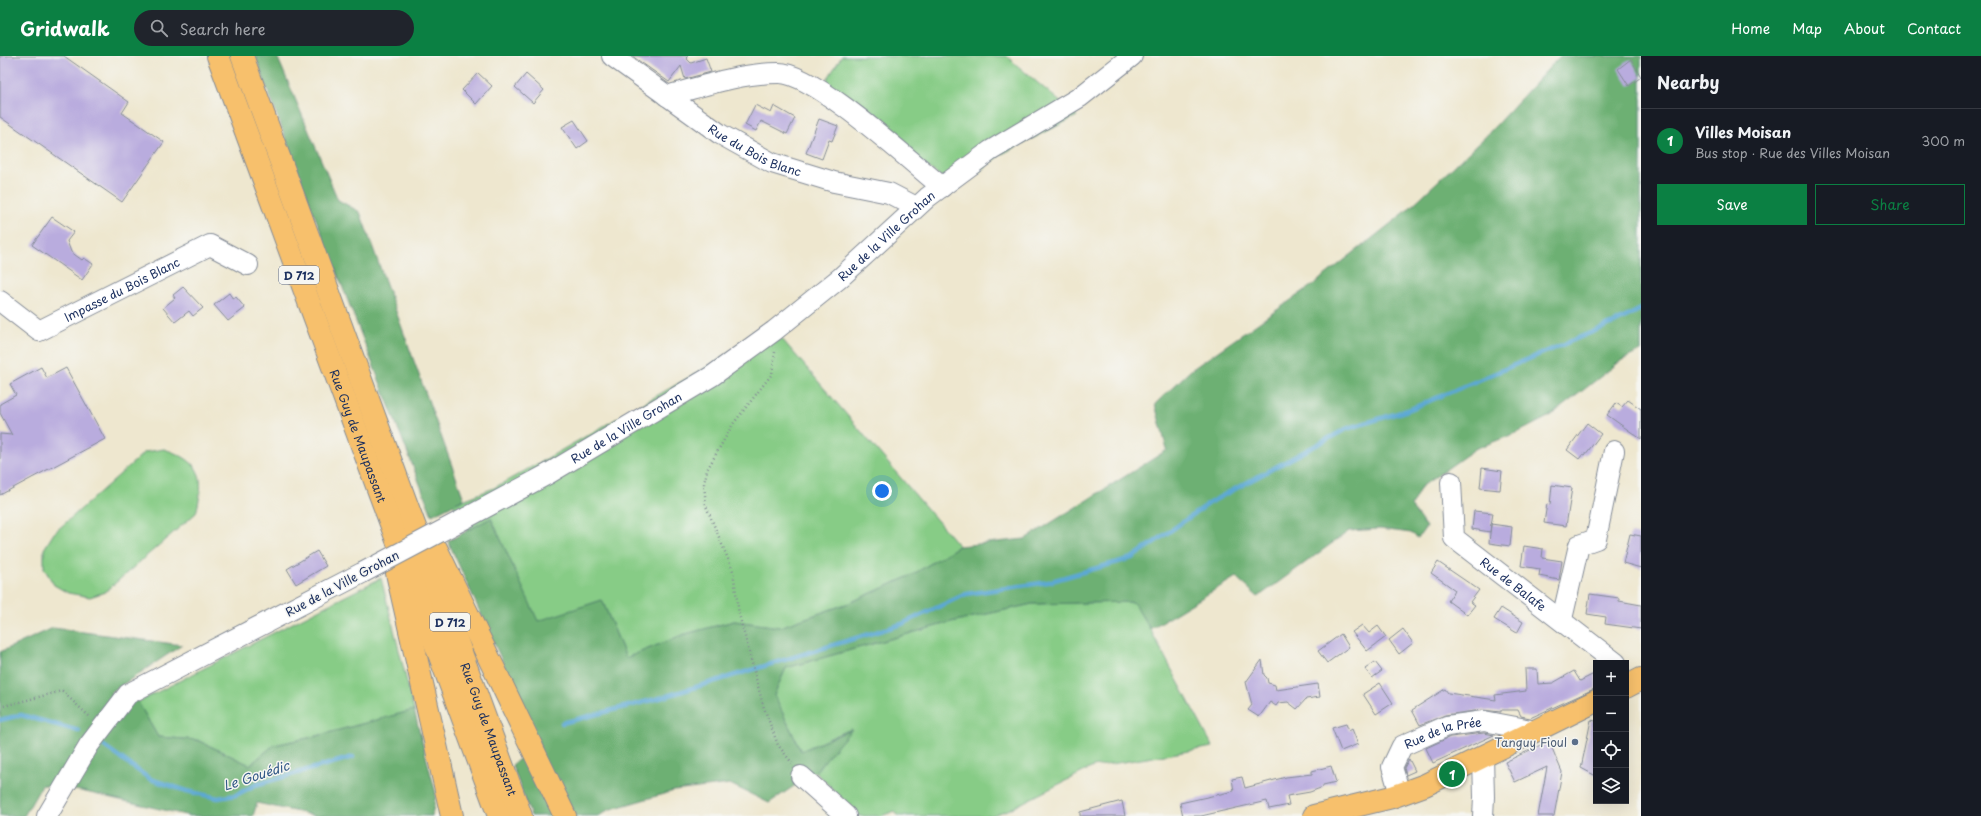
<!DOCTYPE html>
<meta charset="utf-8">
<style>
:root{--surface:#171b24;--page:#20242c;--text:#f1f3f6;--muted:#9ea1a6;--line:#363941;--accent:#0b8043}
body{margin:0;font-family:"Playpen Sans",sans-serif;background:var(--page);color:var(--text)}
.controls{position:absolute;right:12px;bottom:12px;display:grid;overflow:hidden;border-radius:0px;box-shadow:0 4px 16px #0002}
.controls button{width:36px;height:36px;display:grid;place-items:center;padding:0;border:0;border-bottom:1px solid var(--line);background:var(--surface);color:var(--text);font:20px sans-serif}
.you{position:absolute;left:882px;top:435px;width:14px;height:14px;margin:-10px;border:3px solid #fff;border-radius:50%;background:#1a73e8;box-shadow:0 0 0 6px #1a73e833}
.badge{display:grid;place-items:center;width:26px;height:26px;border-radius:50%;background:var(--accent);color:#fff;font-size:13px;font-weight:700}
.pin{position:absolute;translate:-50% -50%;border:2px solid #fff;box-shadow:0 1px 4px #0006}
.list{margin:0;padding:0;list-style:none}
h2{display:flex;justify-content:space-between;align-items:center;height:52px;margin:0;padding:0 16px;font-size:17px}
h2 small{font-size:13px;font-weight:400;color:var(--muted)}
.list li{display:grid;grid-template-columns:26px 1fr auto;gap:12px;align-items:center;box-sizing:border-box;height:64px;padding:0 16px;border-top:1px solid var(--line)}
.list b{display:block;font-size:15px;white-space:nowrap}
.list p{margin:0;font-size:13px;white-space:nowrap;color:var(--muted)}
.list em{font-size:13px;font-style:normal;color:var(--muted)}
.actions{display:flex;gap:8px;padding:12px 16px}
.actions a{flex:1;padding:9px 0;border:1px solid var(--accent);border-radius:0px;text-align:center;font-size:14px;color:var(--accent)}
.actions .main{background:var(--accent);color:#fff}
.icon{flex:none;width:22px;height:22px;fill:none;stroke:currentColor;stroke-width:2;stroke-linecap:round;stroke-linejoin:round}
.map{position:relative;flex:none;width:1641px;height:760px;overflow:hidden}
header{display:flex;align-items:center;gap:24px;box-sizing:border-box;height:56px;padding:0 20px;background:var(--accent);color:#fff}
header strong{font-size:19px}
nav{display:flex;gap:22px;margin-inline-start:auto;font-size:14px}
.search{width:280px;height:36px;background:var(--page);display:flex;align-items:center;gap:10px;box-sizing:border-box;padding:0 14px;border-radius:22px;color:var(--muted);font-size:15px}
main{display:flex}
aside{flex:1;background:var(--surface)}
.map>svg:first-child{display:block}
.green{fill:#87cc86;stroke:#517e72}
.forest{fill:#6db073;stroke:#447068}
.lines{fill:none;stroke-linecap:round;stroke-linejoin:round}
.stream{stroke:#5ca8d4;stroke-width:4.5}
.building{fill:#b9acde}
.minor-casing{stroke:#848b96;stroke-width:22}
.major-casing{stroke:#848b96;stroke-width:24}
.path{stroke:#848b96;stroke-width:2.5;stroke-dasharray:1 3;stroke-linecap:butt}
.minor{stroke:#fff;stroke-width:20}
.major{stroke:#f7c06c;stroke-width:22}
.minor-bridge-casing{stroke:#848b96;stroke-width:22;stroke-linecap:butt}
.minor-bridge{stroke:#fff;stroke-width:20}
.service-dot{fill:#5c6f8a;stroke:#f6f6f2;stroke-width:1.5}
.labels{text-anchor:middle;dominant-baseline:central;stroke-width:3;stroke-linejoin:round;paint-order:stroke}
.shield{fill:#f6f6f2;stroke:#5d6b8a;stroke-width:1}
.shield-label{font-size:11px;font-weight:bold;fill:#1b2f5e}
.street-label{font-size:12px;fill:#1b2f5e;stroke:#f6f6f2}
.service-label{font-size:12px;fill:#4e5e75;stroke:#f6f6f2;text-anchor:end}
.water-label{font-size:13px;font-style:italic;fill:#325987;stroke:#f6f6f2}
</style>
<header>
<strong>Gridwalk</strong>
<div class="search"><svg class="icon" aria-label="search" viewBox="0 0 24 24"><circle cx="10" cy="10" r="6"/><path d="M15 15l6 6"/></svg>Search here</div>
<nav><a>Home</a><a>Map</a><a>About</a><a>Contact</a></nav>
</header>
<main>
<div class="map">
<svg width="1641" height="760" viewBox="0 0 1641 760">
<rect width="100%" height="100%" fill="#f6f6f2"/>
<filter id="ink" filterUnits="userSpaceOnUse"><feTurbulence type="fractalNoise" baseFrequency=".025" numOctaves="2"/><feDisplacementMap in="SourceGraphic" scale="8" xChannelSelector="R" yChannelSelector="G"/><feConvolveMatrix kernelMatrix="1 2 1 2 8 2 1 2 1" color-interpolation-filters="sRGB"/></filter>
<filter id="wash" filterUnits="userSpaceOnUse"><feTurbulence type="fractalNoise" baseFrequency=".012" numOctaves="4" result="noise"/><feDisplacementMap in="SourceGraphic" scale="16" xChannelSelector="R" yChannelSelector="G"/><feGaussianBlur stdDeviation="0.9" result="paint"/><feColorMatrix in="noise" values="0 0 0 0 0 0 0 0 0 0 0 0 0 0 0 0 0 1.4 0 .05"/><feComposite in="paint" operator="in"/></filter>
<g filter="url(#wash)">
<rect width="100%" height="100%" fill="#eee7cf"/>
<path class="green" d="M842,0H1006L1077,60L1000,99L958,133L908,97L823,30Z
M770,269L959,490L912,519L849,547L780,571L734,565L682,579L626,602L602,544L538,566L491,462L468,474L453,448L494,432L553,399L714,307Z
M164,393C201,405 206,420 196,457L105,536L90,541L68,537L54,529L44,512V493L54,477L145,396Z
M381,522L414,654L313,681L274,689L250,709L197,684L158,681L138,646Z
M1133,546L1150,573L1213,691L1093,711L1008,754L990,760H898L895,755L881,760H860L815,716L851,673L801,695L774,639L786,612L951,566L1032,548Z"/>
<path class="forest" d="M255,0H277L338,144L360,156L464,443L432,459L310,148Z
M1560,0H1641V295L1622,304L1550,360L1519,376L1475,393L1421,431L1411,450L1426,471L1418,482L1411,477L1380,473L1349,475L1258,541L1236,521L1150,573L1133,546L1032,548L951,566L786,612L774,639L801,695L852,673L815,716L769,747L730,728L674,735L608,754L599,760H531L512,709L539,687L448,485L491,462L538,565L602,544L626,602L682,579L734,565L780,571L849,547L912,519L959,490L1025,483L1167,394L1155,348L1191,314L1314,228L1404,157L1485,81Z
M53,572L182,589L110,637L138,646L158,681L197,684L250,709L274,689L313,681L414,654L436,738L432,760H316L257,747L253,760H190L81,735L42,729L24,760H0V596Z"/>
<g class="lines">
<path class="stream" d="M0,664L21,659L79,675
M562,667L660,642L902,568L966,538L1048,526L1132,502L1211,446L1346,373L1408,354L1616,266L1641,253
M104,690L150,723L187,735L218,742L236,739L255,729L353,701"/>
</g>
<g id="blocks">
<path class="building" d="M0,0H64L129,46L122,57L164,86L122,146L0,61Z
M632,0H688L686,2L691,7L706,2L711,16L685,23L681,10L669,26Z
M1631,3L1641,21L1629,30L1618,13Z
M478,17L492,30L476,48L462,34Z
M526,18L544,34L533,47L515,31Z
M755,49L771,57L774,50L795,62L787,78L761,65L756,75L745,69Z
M819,63L838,70L832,85L829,84L822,103L806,97Z
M574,64L588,85L577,93L562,71Z
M52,161L74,176L67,185L71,196L82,204L84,202L93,208L82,224L32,189Z
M183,231L203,252L193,260L189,255L175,266L163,252L175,242L173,239Z
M229,237L233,243L236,241L245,252L228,265L214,249Z
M41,311L47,322L66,312L105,383L0,439V378L12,379L0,357V348L16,339L10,328Z
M1628,344L1641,353V383L1607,359L1616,347L1622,351Z
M1587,367L1601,378L1585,399L1583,398L1579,403L1567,394Z
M1482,412L1502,415L1500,434L1480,432Z
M1552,429L1572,432L1566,470L1544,467L1547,448L1550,449Z
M1474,455L1493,457L1490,476L1472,473Z
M1491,468L1512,471L1510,490L1489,487Z
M1630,478L1641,480V512L1623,507Z
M1524,490L1543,493L1542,502L1562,505L1559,524L1539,520L1540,513L1521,510Z
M317,495L326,510L296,528L287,513Z
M1438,506L1479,534L1470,546L1475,549L1467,559L1448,545L1455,534L1431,517Z
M1590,538L1619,542V545L1641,549V573L1605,568L1606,561L1587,558Z
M1501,552L1523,566L1517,577L1494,563Z
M1362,569L1369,577L1378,570L1386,581L1367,595L1352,576Z
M1403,573L1413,587L1399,598L1389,584Z
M1341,578L1349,591L1327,607L1318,595Z
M1262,604L1264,619L1267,622L1268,627L1275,629L1276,634L1318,628L1320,641L1306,643L1297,653L1288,646L1278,647L1276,650L1270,646L1259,661L1248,654L1252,649L1246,626Z
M1375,606L1382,615L1372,622L1365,613Z
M1525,613H1537L1538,628L1553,627L1574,615L1580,625L1596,617V632L1530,662L1521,660L1518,654H1501V656L1482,654L1445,659L1420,669L1412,654L1445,633L1448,637L1496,644L1495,639L1526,635Z
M1380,627L1393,647L1376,658L1363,638Z
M1591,664L1596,665V720L1581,712Z
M1346,668L1349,675L1352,673L1358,688L1341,695L1332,672Z
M1484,677L1494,679L1433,707L1426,692L1450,681Z
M1549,685L1562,716L1554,760H1538L1547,711L1515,726L1505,706Z
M1409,703L1415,715L1406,719L1404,712Z
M1331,710L1336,726L1323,729V731L1310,736L1287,740L1289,749L1269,753L1267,745L1201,760H1183L1180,747L1234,735L1232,723L1242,721L1245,732L1286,721L1312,718V715Z
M1122,745L1125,760H1080V756Z"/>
</g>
</g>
<g filter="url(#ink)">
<use href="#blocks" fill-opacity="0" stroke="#848b96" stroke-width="1"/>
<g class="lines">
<defs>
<g id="minor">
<path id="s1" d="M612,0L720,78L772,107L834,126L889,137L916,151"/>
<path d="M667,40C703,30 741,17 779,17C815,17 911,106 942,131"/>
<path id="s2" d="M0,245L39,275L210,189L248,209"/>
<path id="s3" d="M1451,426L1454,482L1616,607"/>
<path id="s4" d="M466,462L548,418L712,320L774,275L840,222L928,141L990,95L1080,41L1132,0"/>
<path d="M1562,563L1579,489L1596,483L1614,395"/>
<path d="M801,720L846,760"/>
<path id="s5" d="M1400,738L1392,711L1402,690L1447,670L1484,665L1536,675"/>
<path d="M47,760L89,689L128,638L362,517"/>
<path d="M1483,760L1484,741L1483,700"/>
</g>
<g id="major">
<path id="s6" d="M218,0L499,760"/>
<path id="s7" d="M242,0L521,760"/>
<path d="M436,492L565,760"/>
<path d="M397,517L452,760"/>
<path d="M1626,631L1641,623"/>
<path d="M1314,760L1392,741L1425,729L1596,645"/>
</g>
</defs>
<use href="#minor" class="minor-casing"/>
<use href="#major" class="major-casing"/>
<path class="path" d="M775,296L772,318L733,368L707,414L704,428L706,450L733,515L739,558L763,649L778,689L792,707
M0,651L62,635L91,662"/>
<use href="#minor" class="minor"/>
<use href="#major" class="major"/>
<defs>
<path id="minor-bridge" d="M362,517L466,462"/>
</defs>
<use href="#minor-bridge" class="minor-bridge-casing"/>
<use href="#minor-bridge" class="minor-bridge"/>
</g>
</g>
<circle class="service-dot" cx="1575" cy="686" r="4"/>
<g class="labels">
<g class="shield">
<rect x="279" y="210" width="40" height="18" rx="3"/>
<rect x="430" y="557" width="40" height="18" rx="3"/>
</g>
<g class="shield-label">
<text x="299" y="219">D 712</text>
<text x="450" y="566">D 712</text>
</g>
<g class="street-label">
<text stroke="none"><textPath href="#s1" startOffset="172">Rue du Bois Blanc</textPath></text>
<text stroke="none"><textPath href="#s4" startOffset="508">Rue de la Ville Grohan</textPath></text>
<text stroke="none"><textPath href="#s2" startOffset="142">Impasse du Bois Blanc</textPath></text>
<text stroke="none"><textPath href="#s4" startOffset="184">Rue de la Ville Grohan</textPath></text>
<text stroke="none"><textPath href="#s6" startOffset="405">Rue Guy de Maupassant</textPath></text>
<text transform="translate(342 527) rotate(-28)">Rue de la Ville Grohan</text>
<text stroke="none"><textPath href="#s3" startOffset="131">Rue de Balafe</textPath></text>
<text stroke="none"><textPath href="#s7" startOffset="717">Rue Guy de Maupassant</textPath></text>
<text stroke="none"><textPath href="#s5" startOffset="95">Rue de la Prée</textPath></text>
</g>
<g class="service-label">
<text x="1567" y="686">Tanguy Fioul</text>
</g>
<g class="water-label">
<text transform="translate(256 719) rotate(-18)">Le Gouédic</text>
</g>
</g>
</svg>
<div class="controls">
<button>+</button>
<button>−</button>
<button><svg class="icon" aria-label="locate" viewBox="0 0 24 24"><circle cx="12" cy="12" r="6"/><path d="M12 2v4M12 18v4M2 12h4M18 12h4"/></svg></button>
<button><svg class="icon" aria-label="layers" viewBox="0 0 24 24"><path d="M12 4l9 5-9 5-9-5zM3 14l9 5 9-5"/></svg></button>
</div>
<div class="you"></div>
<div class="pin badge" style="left:1452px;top:718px">1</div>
</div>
<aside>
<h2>Nearby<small></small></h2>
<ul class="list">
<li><span class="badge">1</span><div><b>Villes Moisan</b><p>Bus stop · Rue des Villes Moisan</p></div><em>300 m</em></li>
</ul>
<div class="actions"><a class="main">Save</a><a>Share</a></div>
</aside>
</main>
